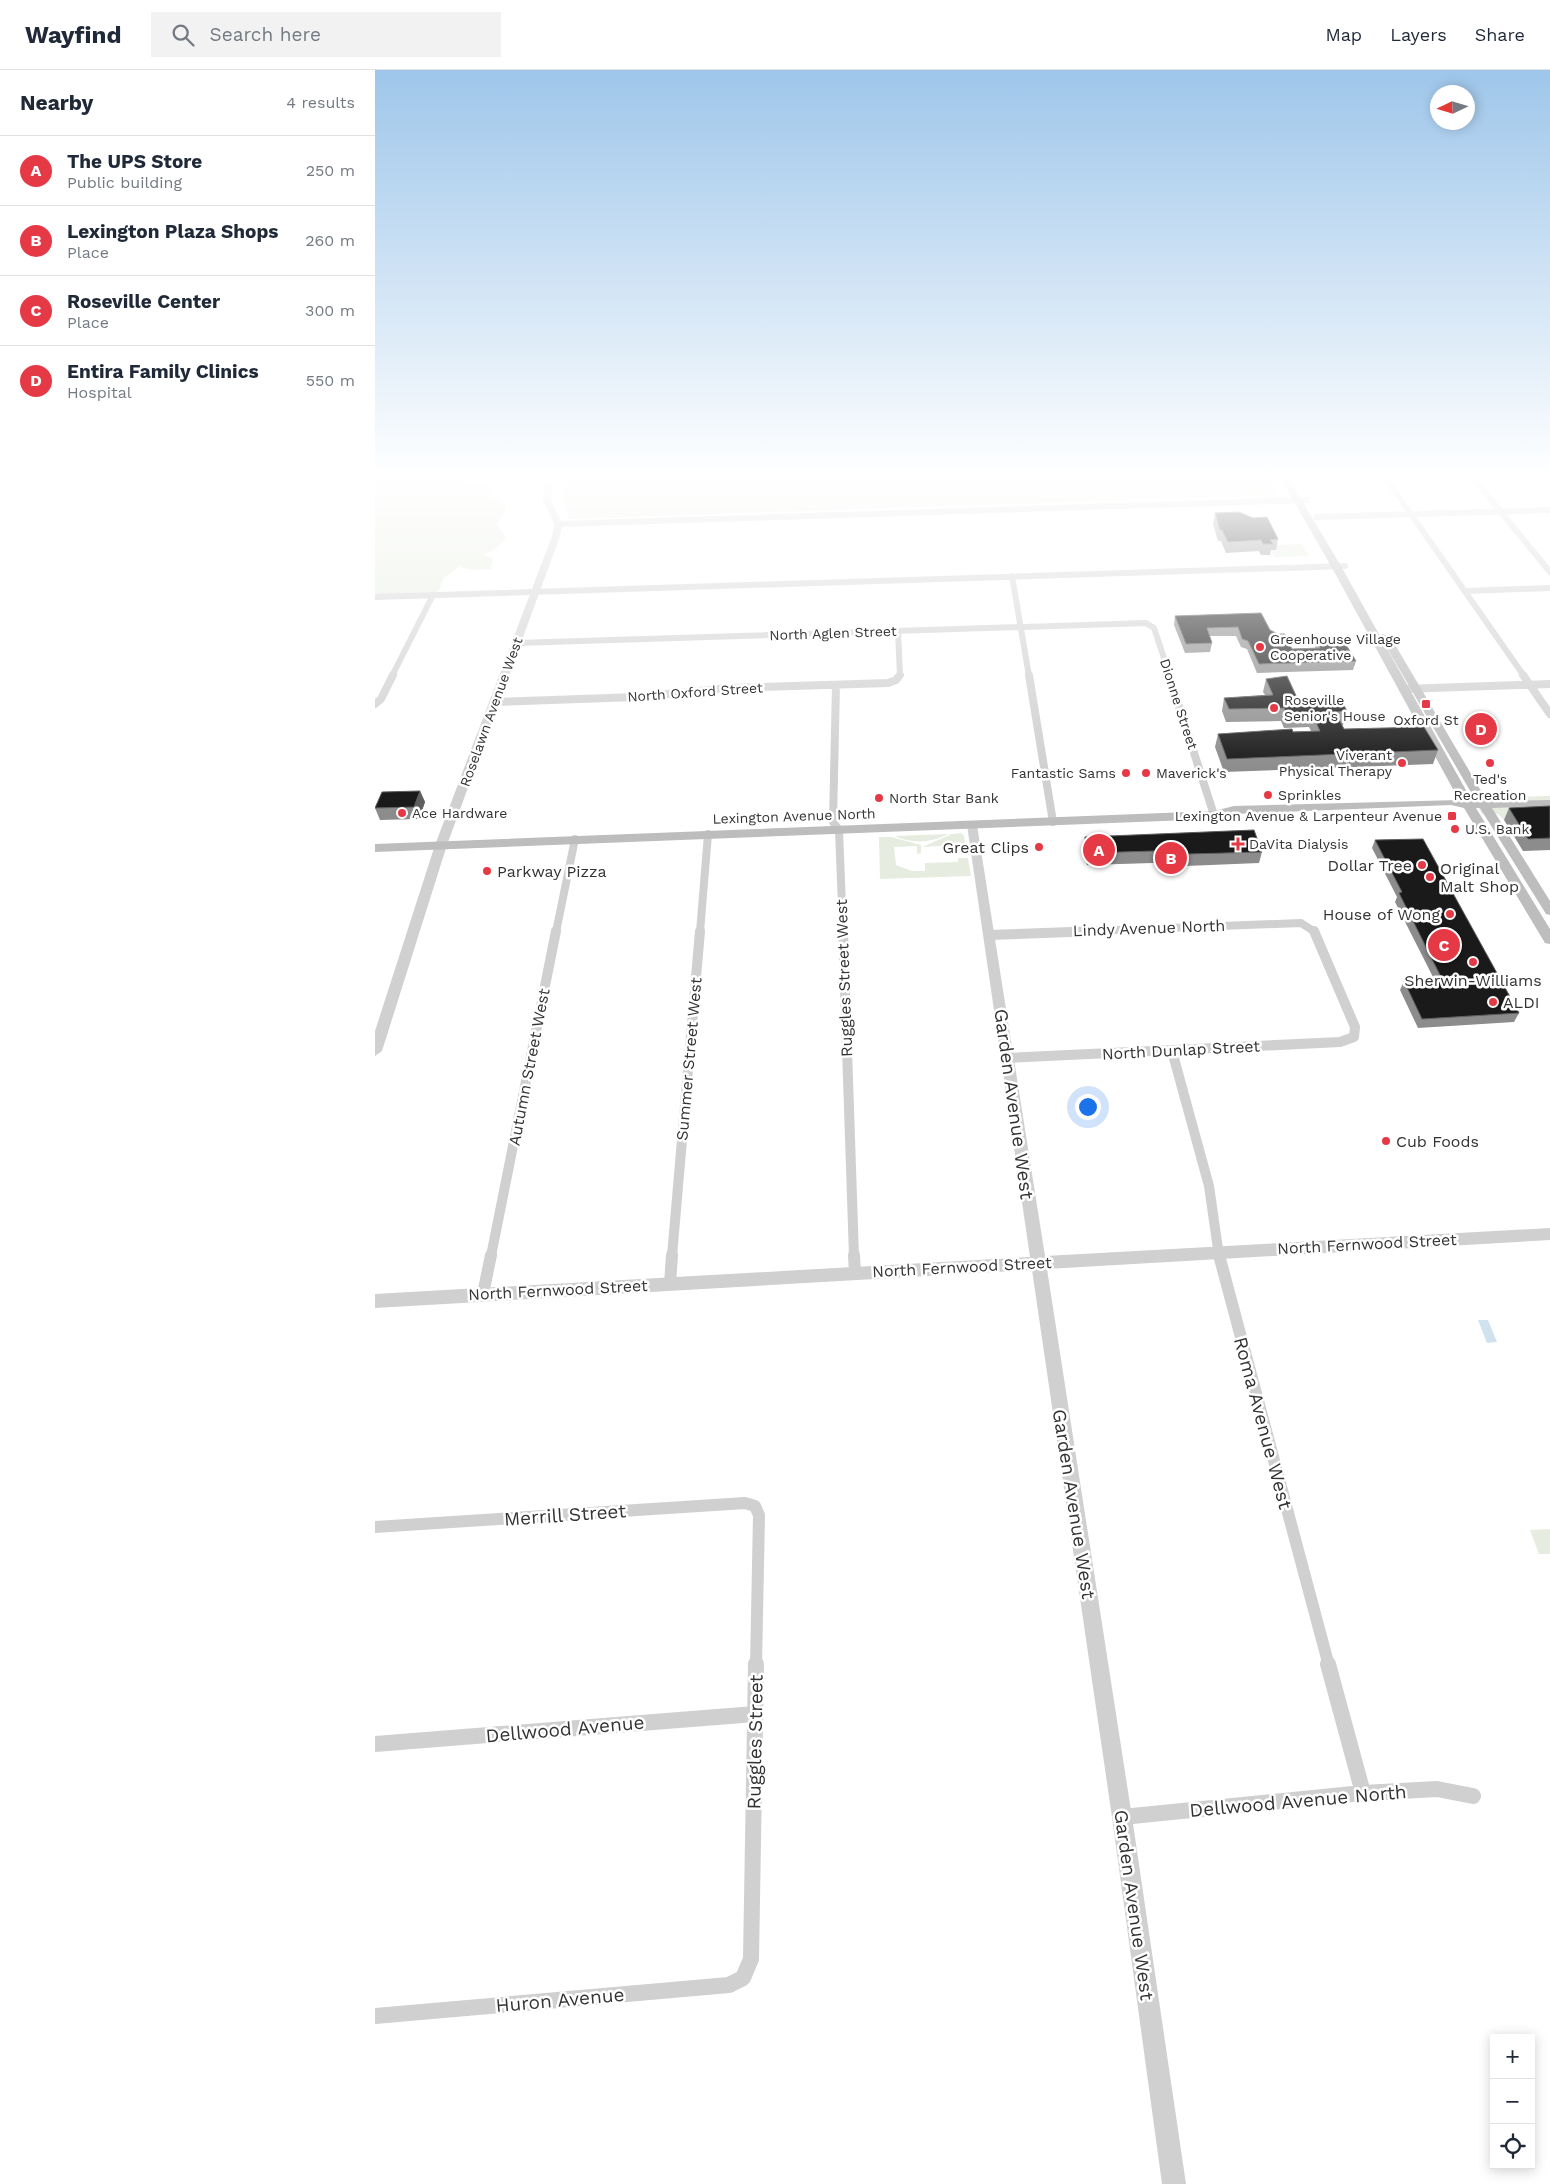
<!DOCTYPE html>
<meta charset="utf-8">
<style>
:root{--surface:#fff;--page:#f2f2f3;--text:#1f2937;--muted:#747a83;--line:#e0e1e3;--accent:#e63946}
body{margin:0;font-family:"Work Sans",sans-serif;background:var(--page);color:var(--text)}
.controls{position:absolute;right:15px;bottom:15px;display:grid;overflow:hidden;border-radius:0px;box-shadow:0 2px 12px #0003}
.controls button{width:45px;height:45px;display:grid;place-items:center;padding:0;border:0;border-bottom:1px solid var(--line);background:var(--surface);color:var(--text);font:25px sans-serif}
.compass{position:absolute;left:1055px;top:15px;width:45px;height:45px;border-radius:50%;background:var(--surface);box-shadow:0 2px 12px #0003;rotate:266deg}
.you{position:absolute;left:712px;top:1036px;width:18px;height:18px;margin:-12px;border:4px solid #fff;border-radius:50%;background:#1a73e8;box-shadow:0 0 0 8px #1a73e833}
.badge{display:grid;place-items:center;width:32px;height:32px;border-radius:50%;background:var(--accent);color:#fff;font-size:16px;font-weight:700}
.pin{position:absolute;translate:-50% -50%;border:2px solid #fff;box-shadow:0 1px 5px #0006}
.list{margin:0;padding:0;list-style:none}
h2{display:flex;justify-content:space-between;align-items:center;height:65px;margin:0;padding:0 20px;font-size:21px}
h2 small{font-size:16px;font-weight:400;color:var(--muted)}
.list li{display:grid;grid-template-columns:32px 1fr auto;gap:15px;align-items:center;box-sizing:border-box;height:70px;padding:0 20px;border-top:1px solid var(--line)}
.list b{display:block;font-size:19px;white-space:nowrap}
.list p{margin:0;font-size:16px;white-space:nowrap;color:var(--muted)}
.list em{font-size:16px;font-style:normal;color:var(--muted)}
.icon{flex:none;width:28px;height:28px;fill:none;stroke:currentColor;stroke-width:2;stroke-linecap:round;stroke-linejoin:round}
.map{position:relative;flex:none;width:1175px;height:2114px;overflow:hidden}
header{display:flex;align-items:center;gap:30px;box-sizing:border-box;height:70px;padding:0 25px;background:var(--surface);border-bottom:1px solid var(--line)}
header strong{font-size:24px}
nav{display:flex;gap:28px;margin-inline-start:auto;font-size:18px}
.search{width:350px;height:45px;background:var(--page);display:flex;align-items:center;gap:12px;box-sizing:border-box;padding:0 18px;border-radius:0px;color:var(--muted);font-size:19px}
main{display:flex}
aside{flex:1;background:var(--surface)}
.map>svg:first-child{display:block}
.green{fill:#e6ecdf}
.water{fill:#cfe2ee}
.lines{fill:none;stroke-linecap:round;stroke-linejoin:round}
.minor-far4{stroke:#d0d0d0;stroke-width:6}
.minor-far3{stroke:#d0d0d0;stroke-width:8}
.minor-far2{stroke:#d0d0d0;stroke-width:10}
.minor-far1{stroke:#d0d0d0;stroke-width:12}
.minor{stroke:#d0d0d0;stroke-width:16}
.tertiary{fill:#d0d0d0;fill-rule:evenodd}
.secondary{fill:#bdbdbd;fill-rule:evenodd}
.wall{fill:#8c8c8c}
.shaded-wall{fill:#5f5f5f}
.building{fill:#1a1a1a;stroke:#5f5f5f}
.poi-dot{fill:#e63946;stroke:#fff;stroke-width:2}
.labels{text-anchor:middle;dominant-baseline:central;stroke-width:5;stroke-linejoin:round;paint-order:stroke}
.far-street-label{font-size:14px;fill:#333;stroke:#fff}
.far-poi-label{font-size:14px;fill:#333;stroke:#fff;text-anchor:start}
.poi-label{font-size:16px;fill:#333;stroke:#fff;text-anchor:start}
.street-label{font-size:16px;fill:#333;stroke:#fff}
.near-street-label{font-size:19px;fill:#333;stroke:#fff}
</style>
<header>
<strong>Wayfind</strong>
<div class="search"><svg class="icon" aria-label="search" viewBox="0 0 24 24"><circle cx="10" cy="10" r="6"/><path d="M15 15l6 6"/></svg>Search here</div>
<nav><a>Map</a><a>Layers</a><a>Share</a></nav>
</header>
<main>
<aside>
<h2>Nearby<small>4 results</small></h2>
<ul class="list">
<li><span class="badge">A</span><div><b>The UPS Store</b><p>Public building</p></div><em>250 m</em></li>
<li><span class="badge">B</span><div><b>Lexington Plaza Shops</b><p>Place</p></div><em>260 m</em></li>
<li><span class="badge">C</span><div><b>Roseville Center</b><p>Place</p></div><em>300 m</em></li>
<li><span class="badge">D</span><div><b>Entira Family Clinics</b><p>Hospital</p></div><em>550 m</em></li>
</ul>
</aside>
<div class="map">
<svg width="1175" height="2114" viewBox="0 0 1175 2114">
<rect width="100%" height="100%" fill="#fff"/>
<path class="green" d="M0,404H100V407L92,413L121,417L115,425L129,431L131,441L122,454L131,468L119,480L108,484L118,490L116,499L97,500L84,497L69,508L64,520L59,523L0,525Z
M186,404H894L904,425L194,449L186,421Z
M927,474L934,486L900,487L896,481L901,480L898,475Z
M1175,726V742L1129,750L1123,744H1107L1098,728Z
M586,763L589,766L591,778L582,780L581,775L547,777L577,764Z
M573,764C557,773 536,774 520,766Z
M504,767H516L546,775V783L542,784V776L519,777L521,795L537,801H550V793L583,792V788H593L596,806L505,809Z
M1175,1459V1484H1164L1155,1460Z"/>
<path class="water" d="M1103,1250H1113L1122,1272L1112,1273Z"/>
<g class="lines">
<path class="minor-far4" d="M1008,404L1149,606
M1095,404L1175,502
M941,447L1175,440
M183,454L932,430
M637,506L654,606
M1090,521L1175,518
M0,527L970,496
M523,561L525,606
M142,573L771,553L779,558L795,606
M17,606L58,525"/>
<path class="minor-far3" d="M654,605L678,752
M794,605L839,745
M1148,605L1175,644
M461,615L458,752L464,760L468,862
M1028,619L1175,614
M120,632L262,627L355,618L513,613L521,610L525,605
M0,634L6,629L18,605
M181,862L200,769
M325,862L333,764
M691,862L926,853L940,862"/>
<path class="minor-far2" d="M468,861L479,1186
M614,865L723,861
M797,981L834,1116L844,1186
M633,988L965,972L979,967L980,957L939,861
M116,1186L181,861
M297,1186L325,861"/>
<path class="minor-far1" d="M479,1185L480,1203
M844,1185L954,1596
M295,1214L297,1185
M108,1224L116,1185
M0,1457L370,1433L380,1436L384,1445L381,1596"/>
<path class="minor" d="M953,1594L988,1723
M0,1674L380,1644
M747,1747L988,1723L1062,1719L1098,1726
M0,1946L354,1915L368,1908L376,1889L381,1594"/>
<path class="tertiary" d="M170,404H178L176,430L187,454L185,466L72,775L7,981L0,986V961L60,775L177,466L179,454L168,430Z
M597,752L602,755L670,1186L1175,1158V1170L672,1199L757,1747L811,2114H787L737,1747L657,1200L0,1238V1224L655,1187L592,755Z"/>
<path class="secondary" d="M903,404H911L966,496L1097,731H1101L1005,566L1007,564L1015,566L1112,731L1175,730V736L1117,738L1175,831V845L1171,844L1105,738H1101L1175,859V874L1170,873L1089,738L1076,735L859,744L839,749L0,782V774L839,741L859,736L1084,730L956,496Z"/>
</g>
<path class="wall" d="M840,443L903,469L901,480H896L895,485H886L884,481L851,483L846,471H843L838,454Z
M800,546L895,560L917,579L940,578V577L942,569L981,591L978,600L882,603L872,579L866,577L861,566H834L837,573L835,582L810,583L799,555Z
M891,609L923,630L972,641L968,655H967L969,659L1063,680L1058,694L849,702L840,677L843,664L936,661L934,657L909,658L906,651L851,652L847,641L849,628L890,625L888,622Z
M45,721L50,732L44,749L5,750L0,738Z
M1175,736V780L1148,781L1129,750L1134,738Z
M710,767L887,782L884,793L811,796L810,792L712,795L708,779Z
M1000,770L1144,943L1139,952L1043,958L1025,920L1029,911L1059,909L1020,832L1022,827L997,778Z"/>
<path class="shaded-wall" d="M45,721L50,732L44,749L39,737Z"/>
<path class="building" d="M864,442L878,448L892,447L903,469L895,470L898,474H888L886,470L853,472L847,460H845L840,443Z
M886,543L895,560L903,564H910L917,579L945,578L942,569L967,568L981,591L884,594L873,571L867,569L863,557L832,558L837,573L811,574L800,546Z
M912,606L923,630H966L972,641L960,642L969,659L1049,657L1063,680L852,689L843,664L917,659L918,662L945,661L937,644L912,645L909,638L854,639L849,628L898,625L891,609Z
M45,721L39,737L0,738L7,722Z
M1175,736V768L1153,769L1134,738Z
M879,760L887,782L813,784L812,780L713,783L710,767Z
M1048,769L1144,943L1047,949L1029,911L1067,909L1024,823L1027,822L1000,770Z"/>
<linearGradient id="sky" x2="0" y2="1"><stop stop-color="#9ec6ea"/><stop offset="0.58" stop-color="#fff"/><stop offset="1" stop-color="#fff" stop-opacity="0"/></linearGradient>
<rect width="1175" height="700" fill="url(#sky)"/>
<g class="poi-dot">
<circle cx="885" cy="577" r="5"/>
<rect x="1046" y="629" width="10" height="10" rx="2.5"/>
<circle cx="899" cy="638" r="5"/>
<circle cx="1027" cy="693" r="5"/>
<circle cx="1115" cy="693" r="5"/>
<circle cx="751" cy="703" r="5"/>
<circle cx="771" cy="703" r="5"/>
<circle cx="893" cy="725" r="5"/>
<circle cx="504" cy="728" r="5"/>
<circle cx="27" cy="743" r="5"/>
<rect x="1072" y="741" width="10" height="10" rx="2.5"/>
<circle cx="1080" cy="759" r="5"/>
<path d="M860.5 766.5h5v5h5v5h-5v5h-5v-5h-5v-5h5z"/>
<circle cx="664" cy="777" r="5"/>
<circle cx="1047" cy="795" r="5"/>
<circle cx="112" cy="801" r="5"/>
<circle cx="1055" cy="807" r="5"/>
<circle cx="1075" cy="844" r="5"/>
<circle cx="1098" cy="892" r="5"/>
<circle cx="1118" cy="932" r="5"/>
<circle cx="1011" cy="1071" r="5"/>
</g>
<g class="labels">
<g class="far-street-label">
<text transform="translate(458 563) rotate(-2)">North Aglen Street</text>
<text transform="translate(320 622) rotate(-4)">North Oxford Street</text>
<text transform="translate(804 634) rotate(72)">Dionne Street</text>
<text transform="translate(116 642) rotate(-70)">Roselawn Avenue West</text>
<text transform="translate(419 746) rotate(-2)">Lexington Avenue North</text>
</g>
<g class="far-poi-label">
<text x="895" y="569">Greenhouse Village<tspan x="895" dy="16">Cooperative</tspan></text>
<text x="909" y="630">Roseville<tspan x="909" dy="16">Senior's House</tspan></text>
<text x="1051" y="650" text-anchor="middle">Oxford St</text>
<text x="1017" y="685" text-anchor="end">Viverant<tspan x="1017" dy="16">Physical Therapy</tspan></text>
<text x="741" y="703" text-anchor="end">Fantastic Sams</text>
<text x="781" y="703">Maverick's</text>
<text x="1115" y="709" text-anchor="middle">Ted's<tspan x="1115" dy="16">Recreation</tspan></text>
<text x="903" y="725">Sprinkles</text>
<text x="514" y="728">North Star Bank</text>
<text x="37" y="743">Ace Hardware</text>
<text x="1067" y="746" text-anchor="end">Lexington Avenue &amp; Larpenteur Avenue</text>
<text x="1090" y="759">U.S. Bank</text>
<text x="874" y="774">DaVita Dialysis</text>
</g>
<g class="poi-label">
<text x="654" y="777" text-anchor="end">Great Clips</text>
<text x="1037" y="795" text-anchor="end">Dollar Tree</text>
<text x="1065" y="798">Original<tspan x="1065" dy="18">Malt Shop</tspan></text>
<text x="122" y="801">Parkway Pizza</text>
<text x="1065" y="844" text-anchor="end">House of Wong</text>
<text x="1098" y="910" text-anchor="middle">Sherwin-Williams</text>
<text x="1128" y="932">ALDI</text>
<text x="1021" y="1071">Cub Foods</text>
</g>
<g class="street-label">
<text transform="translate(774 858) rotate(-2)">Lindy Avenue North</text>
<text transform="translate(469 908) rotate(-92)">Ruggles Street West</text>
<text transform="translate(806 980) rotate(-3)">North Dunlap Street</text>
<text transform="translate(314 989) rotate(-85)">Summer Street West</text>
<text transform="translate(154 997) rotate(-79)">Autumn Street West</text>
<text transform="translate(992 1174) rotate(-3)">North Fernwood Street</text>
<text transform="translate(587 1197) rotate(-3)">North Fernwood Street</text>
<text transform="translate(183 1220) rotate(-3)">North Fernwood Street</text>
</g>
<g class="near-street-label">
<text transform="translate(639 1034) rotate(82)">Garden Avenue West</text>
<text transform="translate(888 1353) rotate(75)">Roma Avenue West</text>
<text transform="translate(699 1434) rotate(81)">Garden Avenue West</text>
<text transform="translate(190 1445) rotate(-4)">Merrill Street</text>
<text transform="translate(190 1659) rotate(-5)">Dellwood Avenue</text>
<text transform="translate(380 1672) rotate(-89)">Ruggles Street</text>
<text transform="translate(923 1731) rotate(-5)">Dellwood Avenue North</text>
<text transform="translate(759 1835) rotate(82)">Garden Avenue West</text>
<text transform="translate(185 1930) rotate(-5)">Huron Avenue</text>
</g>
</g>
</svg>
<div class="controls">
<button>+</button>
<button>−</button>
<button><svg class="icon" aria-label="locate" viewBox="0 0 24 24"><circle cx="12" cy="12" r="6"/><path d="M12 2v4M12 18v4M2 12h4M18 12h4"/></svg></button>
</div>
<svg class="compass" viewBox="-18 -18 36 36"><path d="M0-13l5 13h-10z" fill="#e53935"/><path d="M0 13l5-13h-10z" fill="#747a83"/></svg>
<div class="you"></div>
<div class="pin badge" style="left:724px;top:780px">A</div>
<div class="pin badge" style="left:796px;top:788px">B</div>
<div class="pin badge" style="left:1069px;top:875px">C</div>
<div class="pin badge" style="left:1106px;top:659px">D</div>
</div>
</main>
